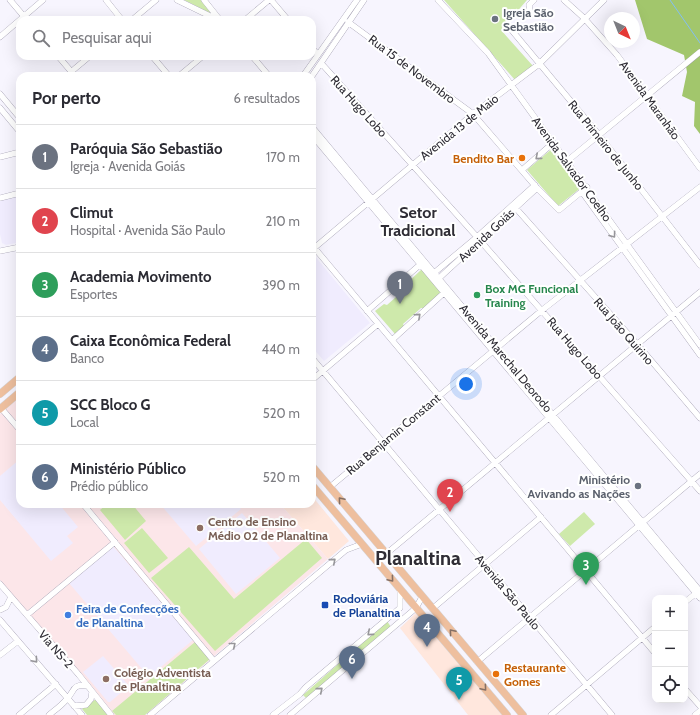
<!DOCTYPE html>
<html lang="pt">
<meta charset="utf-8">
<style>
:root{--surface:#fff;--page:#f2f2f3;--text:#2b2b33;--muted:#7c7c81;--line:#e1e1e2;--accent:#b11e3b}
body{margin:0;font-family:Cabin,sans-serif;background:var(--page);color:var(--text)}
.controls{position:absolute;right:12px;bottom:12px;display:grid;overflow:hidden;border-radius:8px;box-shadow:0 4px 16px #0002}
.controls button{width:36px;height:36px;display:grid;place-items:center;padding:0;border:0;border-bottom:1px solid var(--line);background:var(--surface);color:var(--text);font:20px sans-serif}
.compass{position:absolute;left:604px;top:12px;width:36px;height:36px;border-radius:50%;background:var(--surface);box-shadow:0 4px 16px #0002;rotate:137deg}
.you{position:absolute;left:466px;top:384px;width:14px;height:14px;margin:-10px;border:3px solid #fff;border-radius:50%;background:#1a73e8;box-shadow:0 0 0 6px #1a73e833}
.badge{display:grid;place-items:center;width:26px;height:26px;border-radius:50%;background:var(--accent);color:#fff;font-size:13px;font-weight:700}
.pin{position:absolute;translate:-50% -33px;filter:drop-shadow(0 1px 2px #0008)}
.pin::after{content:'';position:absolute;top:21px;width:14px;height:12px;background:inherit;clip-path:polygon(0 0,100% 0,50% 100%)}
.list{margin:0;padding:0;list-style:none}
h2{display:flex;justify-content:space-between;align-items:center;height:52px;margin:0;padding:0 16px;font-size:17px}
h2 small{font-size:13px;font-weight:400;color:var(--muted)}
.list li{display:grid;grid-template-columns:26px 1fr auto;gap:12px;align-items:center;box-sizing:border-box;height:64px;padding:0 16px;border-top:1px solid var(--line)}
.list b{display:block;font-size:15px;white-space:nowrap}
.list p{margin:0;font-size:13px;white-space:nowrap;color:var(--muted)}
.list em{font-size:13px;font-style:normal;color:var(--muted)}
.icon{flex:none;width:22px;height:22px;fill:none;stroke:currentColor;stroke-width:2;stroke-linecap:round;stroke-linejoin:round}
.map{position:relative;flex:none;width:700px;height:715px;overflow:hidden}
.search{position:absolute;background:var(--surface);box-shadow:0 4px 16px #0002;left:16px;top:16px;width:300px;height:44px;display:flex;align-items:center;gap:10px;box-sizing:border-box;padding:0 14px;border-radius:12px;color:var(--muted);font-size:15px}
.panel{position:absolute;background:var(--surface);box-shadow:0 4px 16px #0002;left:16px;top:72px;width:300px;height:436px;border-radius:12px}
.map>svg:first-child{display:block}
.commercial{fill:#ffe7dd}
.industrial{fill:#fce6e9}
.built{fill:#f0ecfe}
.green{fill:#cee9ab}
.forest{fill:#a2c66c}
.lines{fill:none;stroke-linecap:round;stroke-linejoin:round}
.stream{stroke:#83bef4;stroke-width:1}
.minor-casing{stroke:#9994a9;stroke-width:6}
.major-casing{stroke:#d5d5d7;stroke-width:8}
.minor{stroke:#fff;stroke-width:5.5}
.major{stroke:#eebf9e;stroke-width:7}
.oneway{stroke:#97969a}
.oneway2{stroke:#856f64}
.worship-dot{fill:#6b7280;stroke:#fff;stroke-width:1.5}
.food-dot{fill:#e8710a;stroke:#fff;stroke-width:1.5}
.leisure-dot{fill:#2e9e5b;stroke:#fff;stroke-width:1.5}
.education-dot{fill:#8d6e63;stroke:#fff;stroke-width:1.5}
.transit-dot{fill:#1a4fb4;stroke:#fff;stroke-width:1.5}
.shop-dot{fill:#3f7fe0;stroke:#fff;stroke-width:1.5}
.labels{text-anchor:middle;dominant-baseline:central;stroke-width:4;stroke-linejoin:round;paint-order:stroke}
.worship-label{font-size:12px;font-weight:bold;fill:#5b616d;stroke:#fff;text-anchor:start}
.street-label{font-size:12px;fill:#2f2d35;stroke:#fff}
.food-label{font-size:12px;font-weight:bold;fill:#c56008;stroke:#fff;text-anchor:end}
.leisure-label{font-size:12px;font-weight:bold;fill:#27864d;stroke:#fff;text-anchor:start}
.education-label{font-size:12px;font-weight:bold;fill:#785e54;stroke:#fff;text-anchor:start}
.transit-label{font-size:12px;font-weight:bold;fill:#164399;stroke:#fff;text-anchor:start}
.shop-label{font-size:12px;font-weight:bold;fill:#366cbe;stroke:#fff;text-anchor:start}
.district-label{font-size:16px;font-weight:bold;fill:#2f2d35;stroke:#fff}
.town-label{font-size:20px;font-weight:bold;fill:#2f2d35;stroke:#fff}
</style>
<div class="map">
<svg width="700" height="715" viewBox="0 0 700 715">
<rect width="100%" height="100%" fill="#f7f5fe"/>
<path class="commercial" d="M312,496L349,541L328,559L280,504H312Z
M417,612L504,715H468L400,628Z"/>
<path class="industrial" d="M20,397V504H280L328,559L145,715H114L0,580V414Z"/>
<path class="built" d="M20,195V242L6,245L2,243L0,234V199Z
M314,255L370,323L324,361L312,347V257Z
M20,459V504H59L78,527L67,536L73,543L51,561L0,500V476Z
M160,504H236L241,509L196,546Z
M242,513L280,558L236,594L199,549Z
M113,546L193,640L149,677L69,583Z
M103,656L129,686L110,702H108L83,672Z"/>
<path class="green" d="M184,0H202L213,12L210,13Z
M444,0H527L501,30L533,66L515,80Z
M554,147L583,186L558,206L527,170Z
M422,269L442,292L424,308H421L403,324L404,326L395,334L375,311L384,304L387,305L405,289V285Z
M107,504H132L146,521L125,540L100,510Z
M584,512L595,524L570,546L559,534Z
M142,528L168,558L149,573L124,543Z
M306,539L322,558L215,651L151,578L189,547L234,599Z
M387,621L391,627L307,699L303,695Z
M195,642L210,659L145,715H116L112,711Z
M96,699L110,715H87L82,709Z"/>
<path class="forest" d="M635,0H700V134L694,126L695,102L682,96L687,72L684,55L647,39Z"/>
<g class="lines">
<path class="stream" d="M670,0L700,43"/>
<defs>
<path id="minor" d="M10,0L27,20
M106,0L122,20
M177,0L210,16L217,17
M204,0L220,20
M271,0L288,20
M438,0L488,53L700,345
M564,0L584,18L617,55L700,168
M531,15L529,5L534,0
M132,20L156,0
M245,20L269,0
M348,22L473,114L537,188L559,210L587,187
M509,27L599,135L700,265
M0,37L43,0
M312,48L318,55
M58,56L75,76
M152,56L169,76
M252,56L269,76
M321,63L477,237L700,491
M66,76L90,56
M179,76L203,56
M303,76L357,0
M312,76L364,0
M0,94L20,118
M0,108L20,132
M312,127L700,591
M312,135L700,598
M0,157L20,152
M566,162L700,52
M522,170L553,143
M582,192L700,355
M0,198L20,193
M513,205L637,344L700,418
M312,245L655,653
M313,249L473,114L539,64L604,0
M0,251L20,247
M434,273L477,237L535,185
M437,280L537,188
M367,311L423,262
M392,340L446,291
M312,358L612,715
M312,380L378,324
M1,408L20,430
M330,487L541,311L700,187
M83,504L214,661
M386,554L700,292
M0,584L79,675L111,715
M685,602L699,591
M432,609L541,517
M0,610L6,607L11,597
M27,615L115,542
M0,620L82,715
M0,655L18,641
M477,662L700,474
M685,689L700,706
M74,706L86,705L91,699L92,692
M19,715L56,684
M49,715C55,710 61,706 66,700C75,692 71,683 88,686
M150,715L346,550L362,544
M273,715L300,694L306,687L400,608V589
M290,715L416,608L422,597
M551,715L655,627
M695,715L700,711"/>
<path id="major" d="M0,394L20,377
M0,409L20,392
M312,466L523,715
M312,485L507,715"/>
</defs>
<use href="#minor" class="minor-casing"/>
<use href="#major" class="major-casing"/>
<use href="#minor" class="minor"/>
<use href="#major" class="major"/>
</g>
<defs><path id="oneway-chevron" d="M-2-3.5L2.5 0L-2 3.5" fill="none" stroke-width="1.6" stroke-linecap="round" stroke-linejoin="round"/></defs>
<g class="oneway">
<use href="#oneway-chevron" transform="translate(538 157) rotate(139)"/>
<use href="#oneway-chevron" transform="translate(613 235) rotate(54)"/>
<use href="#oneway-chevron" transform="translate(418 316) rotate(-42)"/>
<use href="#oneway-chevron" transform="translate(333 561) rotate(-40)"/>
<use href="#oneway-chevron" transform="translate(370 633) rotate(140)"/>
<use href="#oneway-chevron" transform="translate(233 645) rotate(-39)"/>
<use href="#oneway-chevron" transform="translate(35 660) rotate(49)"/>
<use href="#oneway-chevron" transform="translate(320 690) rotate(-40)"/>
</g>
<g class="oneway2">
<use href="#oneway-chevron" transform="translate(341 500) rotate(-130)"/>
<use href="#oneway-chevron" transform="translate(391 579) rotate(50)"/>
<use href="#oneway-chevron" transform="translate(452 632) rotate(-130)"/>
<use href="#oneway-chevron" transform="translate(484 688) rotate(50)"/>
</g>
<g class="worship-dot">
<circle cx="495" cy="19" r="4"/>
<circle cx="638" cy="486" r="4"/>
</g>
<g class="food-dot">
<circle cx="522" cy="158" r="4"/>
<circle cx="496" cy="674" r="4"/>
</g>
<circle class="leisure-dot" cx="477" cy="295" r="4"/>
<g class="education-dot">
<circle cx="200" cy="528" r="4"/>
<circle cx="106" cy="679" r="4"/>
</g>
<rect class="transit-dot" x="321" y="601" width="8" height="8" rx="2"/>
<circle class="shop-dot" cx="68" cy="615" r="4"/>
<g class="labels">
<g class="worship-label">
<text x="503" y="12">Igreja São<tspan x="503" dy="14">Sebastião</tspan></text>
<text x="630" y="479" text-anchor="end">Ministério<tspan x="630" dy="14">Avivando as Nações</tspan></text>
</g>
<g class="street-label">
<text transform="translate(412 69) rotate(37)">Rua 15 de Novembro</text>
<text transform="translate(650 100) rotate(54)">Avenida Maranhão</text>
<text transform="translate(359 106) rotate(48)">Rua Hugo Lobo</text>
<text transform="translate(459 127) rotate(-39)">Avenida 13 de Maio</text>
<text transform="translate(606 145) rotate(51)">Rua Primeiro de Junho</text>
<text transform="translate(572 169) rotate(54)">Avenida Salvador Coelho</text>
<text transform="translate(486 235) rotate(-43)">Avenida Goiás</text>
<text transform="translate(624 331) rotate(49)">Rua João Quirino</text>
<text transform="translate(575 348) rotate(49)">Rua Hugo Lobo</text>
<text transform="translate(506 358) rotate(50)">Avenida Marechal Deorodo</text>
<text transform="translate(393 434) rotate(-40)">Rua Benjamin Constant</text>
<text transform="translate(508 592) rotate(50)">Avenida São Paulo</text>
<text transform="translate(56 649) rotate(49)">Via NS-2</text>
</g>
<g class="food-label">
<text x="514" y="158">Bendito Bar</text>
<text x="504" y="667" text-anchor="start">Restaurante<tspan x="504" dy="14">Gomes</tspan></text>
</g>
<g class="leisure-label">
<text x="485" y="288">Box MG Funcional<tspan x="485" dy="14">Training</tspan></text>
</g>
<g class="education-label">
<text x="208" y="521">Centro de Ensino<tspan x="208" dy="14">Médio 02 de Planaltina</tspan></text>
<text x="114" y="672">Colégio Adventista<tspan x="114" dy="14">de Planaltina</tspan></text>
</g>
<g class="transit-label">
<text x="333" y="598">Rodoviária<tspan x="333" dy="14">de Planaltina</tspan></text>
</g>
<g class="shop-label">
<text x="76" y="608">Feira de Confecções<tspan x="76" dy="14">de Planaltina</tspan></text>
</g>
<g class="district-label">
<text x="418" y="212">Setor<tspan x="418" dy="18">Tradicional</tspan></text>
</g>
<g class="town-label">
<text x="418" y="558">Planaltina</text>
</g>
</g>
</svg>
<div class="controls">
<button>+</button>
<button>−</button>
<button><svg class="icon" aria-label="locate" viewBox="0 0 24 24"><circle cx="12" cy="12" r="6"/><path d="M12 2v4M12 18v4M2 12h4M18 12h4"/></svg></button>
</div>
<svg class="compass" viewBox="-18 -18 36 36"><path d="M0-13l5 13h-10z" fill="#e53935"/><path d="M0 13l5-13h-10z" fill="#7c7c81"/></svg>
<div class="you"></div>
<div class="pin badge" style="left:400px;top:304px;background:#6b7280">1</div>
<div class="pin badge" style="left:450px;top:512px;background:#e0444e">2</div>
<div class="pin badge" style="left:586px;top:585px;background:#2e9e5b">3</div>
<div class="pin badge" style="left:427px;top:647px;background:#5c6f8a">4</div>
<div class="pin badge" style="left:459px;top:700px;background:#0f9aa8">5</div>
<div class="pin badge" style="left:352px;top:679px;background:#5c6f8a">6</div>
<div class="search"><svg class="icon" aria-label="search" viewBox="0 0 24 24"><circle cx="10" cy="10" r="6"/><path d="M15 15l6 6"/></svg>Pesquisar aqui</div>
<section class="panel">
<h2>Por perto<small>6 resultados</small></h2>
<ul class="list">
<li><span class="badge" style="background:#6b7280">1</span><div><b>Paróquia São Sebastião</b><p>Igreja · Avenida Goiás</p></div><em>170 m</em></li>
<li><span class="badge" style="background:#e0444e">2</span><div><b>Climut</b><p>Hospital · Avenida São Paulo</p></div><em>210 m</em></li>
<li><span class="badge" style="background:#2e9e5b">3</span><div><b>Academia Movimento</b><p>Esportes</p></div><em>390 m</em></li>
<li><span class="badge" style="background:#5c6f8a">4</span><div><b>Caixa Econômica Federal</b><p>Banco</p></div><em>440 m</em></li>
<li><span class="badge" style="background:#0f9aa8">5</span><div><b>SCC Bloco G</b><p>Local</p></div><em>520 m</em></li>
<li><span class="badge" style="background:#5c6f8a">6</span><div><b>Ministério Público</b><p>Prédio público</p></div><em>520 m</em></li>
</ul>
</section>
</div>
